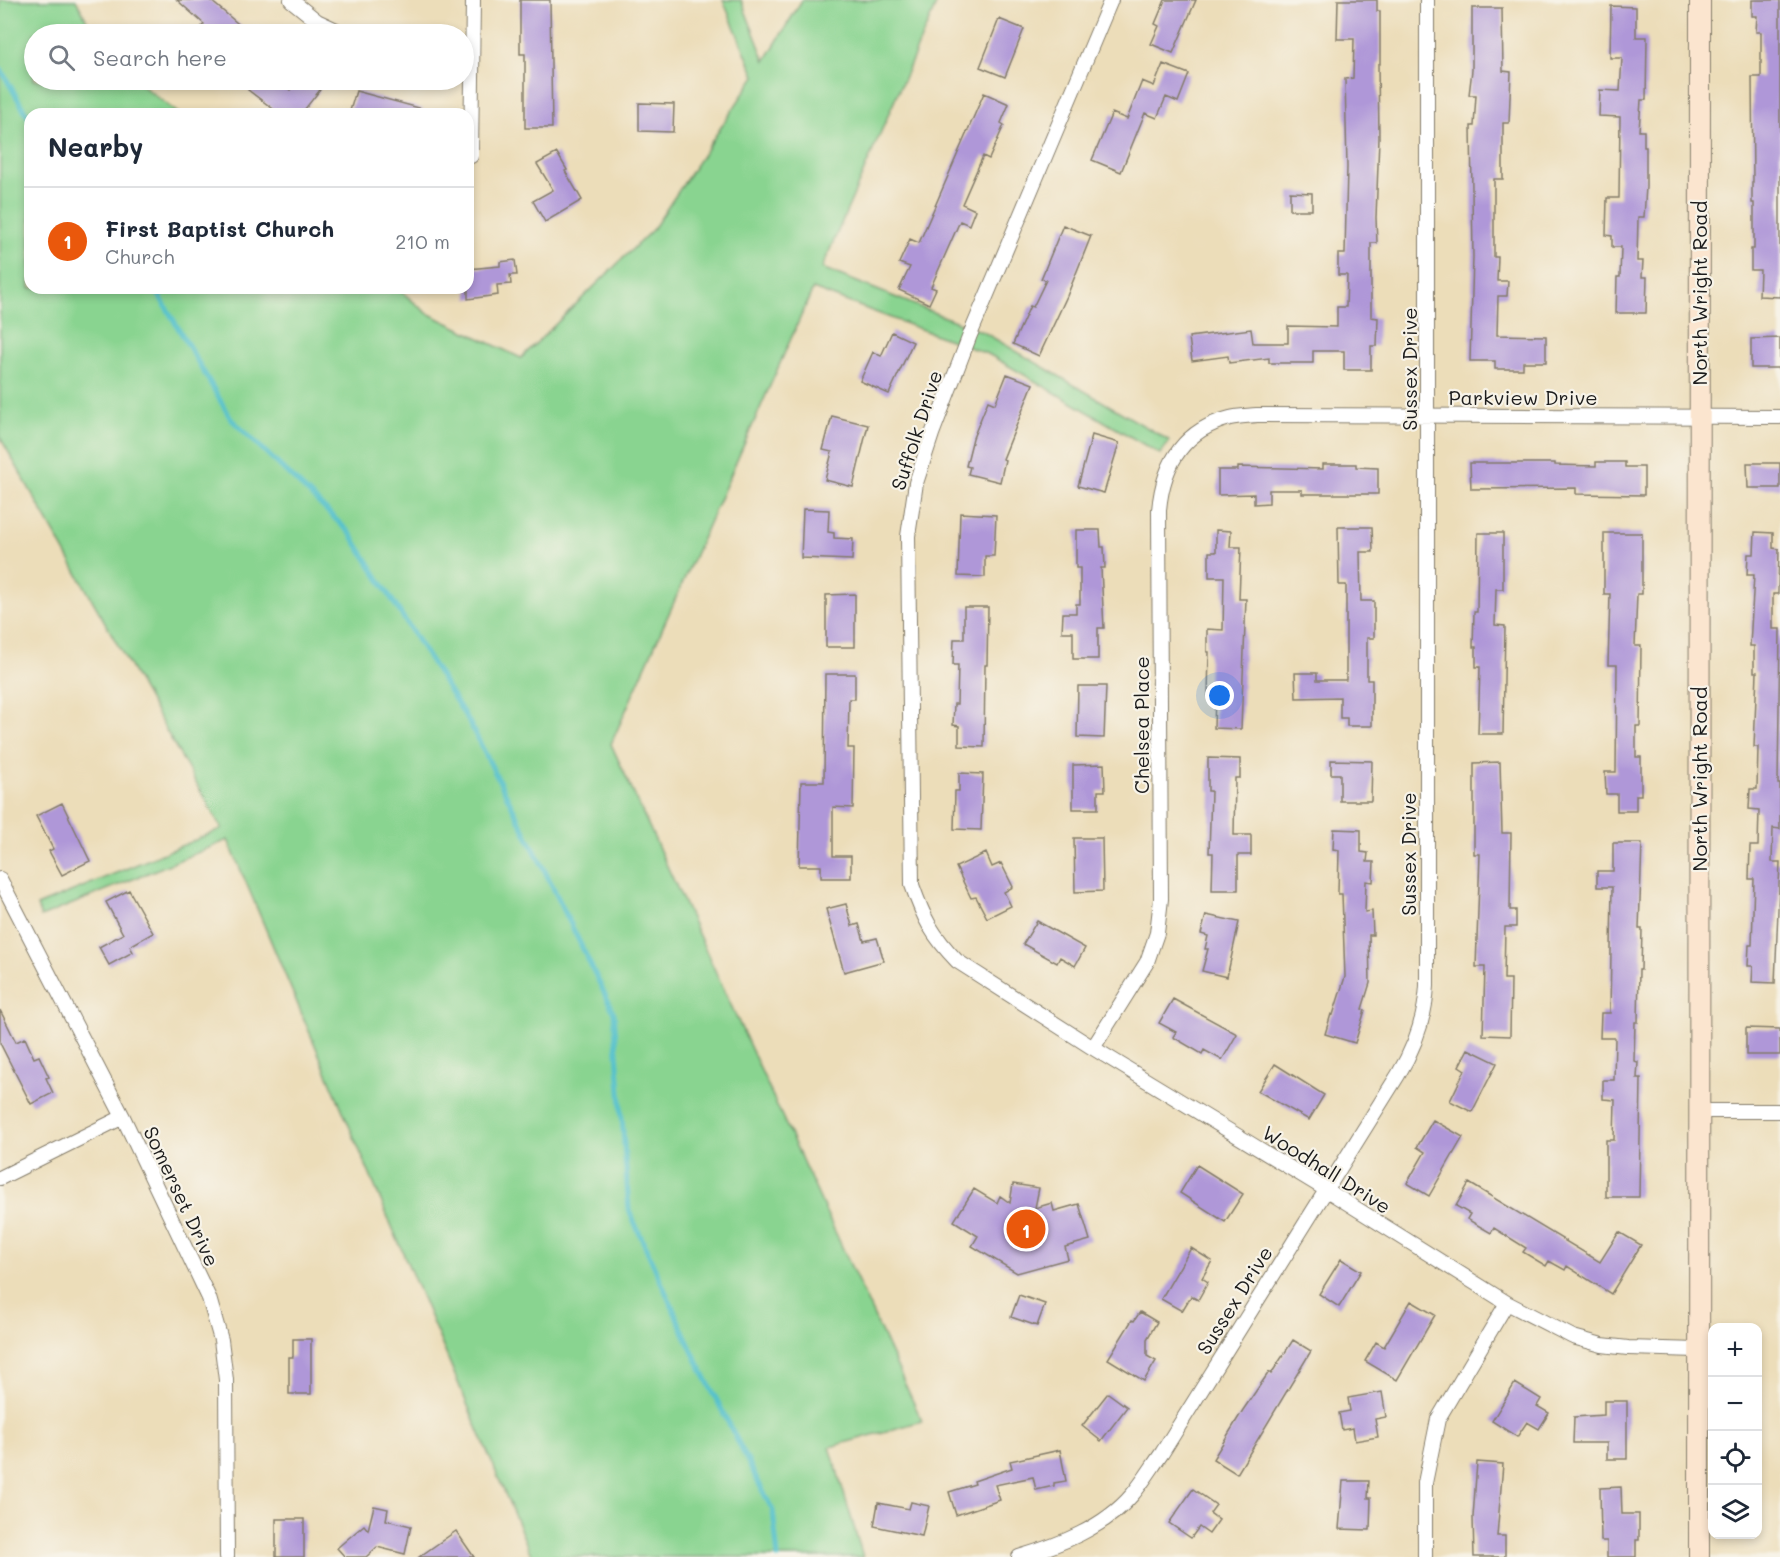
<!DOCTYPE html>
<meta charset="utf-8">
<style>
:root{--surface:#fff;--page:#f2f2f3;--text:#1f2937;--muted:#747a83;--line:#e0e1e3;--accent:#ea580c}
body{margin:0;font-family:Mali,sans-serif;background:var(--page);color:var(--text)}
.controls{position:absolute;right:18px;bottom:18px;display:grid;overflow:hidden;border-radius:12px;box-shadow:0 3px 9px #0003}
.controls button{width:54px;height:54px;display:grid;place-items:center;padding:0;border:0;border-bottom:2px solid var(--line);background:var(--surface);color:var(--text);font:30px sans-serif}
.you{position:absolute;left:1220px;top:696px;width:21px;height:21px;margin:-15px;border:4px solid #fff;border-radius:50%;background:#1a73e8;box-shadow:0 0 0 9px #1a73e833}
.badge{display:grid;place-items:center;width:39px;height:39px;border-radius:50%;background:var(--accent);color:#fff;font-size:20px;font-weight:700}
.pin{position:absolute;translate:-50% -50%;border:3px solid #fff;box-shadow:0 2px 6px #0006}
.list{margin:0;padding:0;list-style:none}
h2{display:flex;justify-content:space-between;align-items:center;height:78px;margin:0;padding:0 24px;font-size:26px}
h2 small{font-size:20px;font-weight:400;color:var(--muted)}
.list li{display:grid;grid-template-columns:39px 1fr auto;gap:18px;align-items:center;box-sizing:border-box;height:108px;padding:0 24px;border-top:2px solid var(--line)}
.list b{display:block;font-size:22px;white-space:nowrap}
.list p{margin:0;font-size:20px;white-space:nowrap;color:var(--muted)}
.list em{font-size:20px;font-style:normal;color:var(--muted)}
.icon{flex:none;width:33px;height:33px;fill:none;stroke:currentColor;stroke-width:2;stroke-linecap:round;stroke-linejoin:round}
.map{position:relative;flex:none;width:1780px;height:1557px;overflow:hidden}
.search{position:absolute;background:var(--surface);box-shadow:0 3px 9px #0003;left:24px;top:24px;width:450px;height:66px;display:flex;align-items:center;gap:15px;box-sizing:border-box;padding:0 21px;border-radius:33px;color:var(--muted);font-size:22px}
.panel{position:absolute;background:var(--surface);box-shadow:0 3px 9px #0003;left:24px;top:108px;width:450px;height:186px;border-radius:18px}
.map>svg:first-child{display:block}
.green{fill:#89d490;stroke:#527856;stroke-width:1.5}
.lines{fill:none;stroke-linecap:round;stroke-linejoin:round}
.stream{stroke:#54c1cc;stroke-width:5}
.building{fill:#af97d8}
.minor-casing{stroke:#847c6a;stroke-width:16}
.secondary-casing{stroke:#847c6a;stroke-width:22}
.minor{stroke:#fff;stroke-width:14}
.secondary{stroke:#fbe5cf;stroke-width:20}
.labels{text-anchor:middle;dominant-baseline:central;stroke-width:4.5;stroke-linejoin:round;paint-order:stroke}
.street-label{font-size:20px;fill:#1c1c1c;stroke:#f7f3e8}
</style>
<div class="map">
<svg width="1780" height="1557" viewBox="0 0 1780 1557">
<rect width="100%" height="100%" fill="#f7f3e8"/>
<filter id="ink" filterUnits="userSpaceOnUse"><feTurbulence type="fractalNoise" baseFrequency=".0167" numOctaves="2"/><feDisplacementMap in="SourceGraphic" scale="12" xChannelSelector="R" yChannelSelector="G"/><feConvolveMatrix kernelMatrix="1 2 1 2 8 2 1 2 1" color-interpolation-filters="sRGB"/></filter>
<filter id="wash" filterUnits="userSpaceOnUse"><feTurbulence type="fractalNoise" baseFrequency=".008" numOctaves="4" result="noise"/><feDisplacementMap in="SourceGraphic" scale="24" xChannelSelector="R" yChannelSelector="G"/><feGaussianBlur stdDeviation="1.35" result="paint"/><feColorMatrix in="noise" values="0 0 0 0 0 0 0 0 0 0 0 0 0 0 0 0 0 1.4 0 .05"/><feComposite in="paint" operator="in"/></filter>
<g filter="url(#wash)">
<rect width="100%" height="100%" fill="#ecddb9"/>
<path class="green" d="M0,0H76L94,34H34V80H135L179,114H30V288H397L427,313L521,358L654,228L755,76L723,0H741L765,61L802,0H938L822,268L985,333L1170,441L1160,454L990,355L813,289L611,744L922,1421L830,1447L863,1557H532L228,840L41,917L37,906L222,829L0,437Z"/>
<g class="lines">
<path class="stream" d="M0,68L30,120
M155,288L231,419L350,533L469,722L541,863L614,1013L629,1210L692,1351L773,1511L778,1557"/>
</g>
<g id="blocks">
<path class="building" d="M177,0H210L250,34H195L204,24Z
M520,0H550L552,128H525V54H520Z
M1165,0H1196L1173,53L1151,44L1159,26L1155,24Z
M1338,0H1377V11H1380V64H1378L1379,138L1376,218L1377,243H1371V317L1378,318L1377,346H1371V370H1344V351H1313V363H1269V358L1229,363L1228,356L1192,361L1189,337L1251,329L1253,343H1288V326L1337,327V307H1346L1347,275H1338V254H1345L1347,167L1345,79L1353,78L1354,39H1337Z
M1752,0H1780V297L1759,296L1760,270H1751V249H1754V203H1752V182H1753L1752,77H1761V32H1756L1757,16H1752Z
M1611,6L1636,7V37H1647L1646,100H1641L1639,131H1644V147H1646V187L1644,217H1638L1637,261H1643L1642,277H1647L1646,313H1616L1617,277H1620L1621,247H1612V236L1606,235L1607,198H1619L1620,117L1599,116L1600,90L1620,91L1622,58H1610Z
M1472,8H1502L1503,71L1511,72L1509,123H1503V179H1494V257H1498L1497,281H1508L1507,296H1498L1497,335L1546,336V362H1523V369H1495V361H1470L1473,257L1471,126H1474L1476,95H1469L1472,70Z
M999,19L1024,29L1005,77L980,67Z
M1163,64L1189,74L1178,102L1166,97L1157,118L1145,113L1121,172L1092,160L1112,113L1127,119L1142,81L1154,86Z
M257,80H276L290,90L298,80H306L320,90L301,114H280L248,90Z
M356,91L423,109V114H349Z
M984,93L1009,104L1001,123L1004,125L989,159L983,156L962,204L975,210L969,225L960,221L931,287L936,289L929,304L899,290L910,267L899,263L910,239L919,243Z
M639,103L674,104L673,132L639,131Z
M557,153L567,170L565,171L582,200L545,222L533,201L553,190L537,164Z
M1290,192L1312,193V210H1290Z
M1063,225L1091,236L1067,296L1039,356L1013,344L1030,306L1033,307L1046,280L1041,279Z
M515,260L517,275H510L511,284L497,285L498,295L468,299V269L500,266V262Z
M892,332L913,342L889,394L860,381L873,352L881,356Z
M1780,338V368H1751V339Z
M1007,374L1033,384L1003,459L1005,460L1000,482L968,474L970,467L966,466L973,438L988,401L995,404Z
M832,416L868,425L853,487L825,480L832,452L823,450Z
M1092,435L1119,443L1104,493L1078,486Z
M1596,462H1625V467H1644V495L1576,494V488L1471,489L1470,463H1555V465L1596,466Z
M1747,463H1780V488H1748Z
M1323,464H1356V467L1378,468V494H1302V490H1269V503L1254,504V494L1218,495V470H1238V467L1323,469Z
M803,509L829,510L828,532L834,533V538L853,539L852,560L801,558Z
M960,513L996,515L994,556H985V577L958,576Z
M1338,527H1372L1373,552H1360L1361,601H1374V638H1367V680H1372V726H1347V718H1340V697L1296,698L1295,673H1317V680H1346V585H1339Z
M1076,530H1100L1101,547H1104L1105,568H1101L1104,628H1098V659H1073V632H1062L1063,613H1076V604H1080V568H1076Z
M1216,530L1231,531L1230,547H1241L1239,599H1246L1241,729L1214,728L1215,696H1208L1209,652H1207V629L1223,630L1224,577H1209V552H1216Z
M1755,532L1773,533V548L1779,549L1778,594H1773V629H1780L1778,784H1780V829L1773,828L1772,862H1780L1775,983L1752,982L1753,966H1748L1749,945H1752L1754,879H1749L1750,846H1758L1759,810L1749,809L1750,789H1757L1758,747H1754L1757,672H1754V646H1750L1754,575H1747L1748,554H1754Z
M1478,533H1503V589H1496L1495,625L1505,626L1503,734H1478L1480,667H1476V647H1473L1474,612H1477Z
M1604,533H1642V594H1637L1635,646H1641L1640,726H1636V757H1641V795H1636V811H1617V794H1606L1605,772H1616L1617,665H1608L1610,594H1604Z
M855,594V647H826V595Z
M964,607H988L987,665H985L984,747L959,746V726L953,725L954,704H957L958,665H953L954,639H964Z
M825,674H855V699H849L848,748H854L853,808L833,807V856H851V878H821V866H799L801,782H824Z
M1078,686H1106L1104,738L1077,737Z
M1208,758L1240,759V778H1235L1234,835H1251V855H1238V890H1212L1213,853H1209L1211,791H1208Z
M1331,760L1372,761L1371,801H1340V774H1331Z
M1500,762L1502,833H1511L1510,910H1516V927H1505L1504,979H1511L1510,1036L1483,1035L1485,967H1476L1480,854H1474V763Z
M1104,764L1105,791H1098V809H1073V765Z
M959,773L983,774L981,830L954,829L955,791H959Z
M62,803L90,861L62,875L49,851L53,849L36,816Z
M1334,829L1361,830V852L1368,853L1367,862H1374L1373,882L1366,881L1365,912L1372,911L1373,935H1369L1370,983L1362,1009L1365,1010L1355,1043L1325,1034L1331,1014L1333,1015L1345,977L1342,894H1338L1339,850L1333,849Z
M1074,838H1102L1103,891L1075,892Z
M1613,843H1642L1639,929H1642L1641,970H1639L1638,1022H1635L1634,1061L1638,1062L1637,1078H1641L1639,1197H1606V1140H1614L1615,1100L1603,1099V1080H1614L1615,1038H1600L1601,1013H1610L1612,887H1597V871H1613Z
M986,853L992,867L1001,863L1013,887L1004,892L1011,906L987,918L976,897L971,898L956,867Z
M129,890L153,933L130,946L133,952L109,965L99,947L123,934L106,902Z
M846,904L852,926L859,924L864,941L877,938L884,961L844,972L826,909Z
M1206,915L1239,922L1227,977L1202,971L1208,949H1205L1208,936L1201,934Z
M1037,921L1085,948L1075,966L1060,957L1057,963L1023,944Z
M1173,999L1237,1034L1222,1060L1204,1050L1202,1054L1173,1037L1176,1032L1159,1023Z
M0,1010L16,1042L25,1038L34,1058L39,1056L49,1077L46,1078L53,1093L31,1104L0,1043Z
M1746,1028L1780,1029V1055H1746Z
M1468,1049L1497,1063L1472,1112L1450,1101L1465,1070L1459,1066Z
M1275,1064L1324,1095L1309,1120L1258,1091Z
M1433,1120L1463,1137L1429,1196L1407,1183L1425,1152L1417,1147Z
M1197,1165L1243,1194L1225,1222L1180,1193Z
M1469,1183L1600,1262L1619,1232L1641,1245L1611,1294L1567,1266L1565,1270L1549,1261L1546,1266L1523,1252L1526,1248L1494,1228L1491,1233L1467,1219L1470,1214L1456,1206Z
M1013,1184L1039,1188L1035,1208L1052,1203L1054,1211L1079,1204L1090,1240L1065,1247L1068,1259L1017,1273L972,1246L978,1236L954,1221L974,1189L997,1203L1000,1196L1010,1203Z
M1191,1248L1212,1261L1202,1278L1208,1282L1198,1300L1191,1296L1182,1311L1161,1299Z
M1341,1259L1361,1271L1339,1307L1319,1294Z
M1019,1295L1045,1304L1037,1326L1011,1317Z
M1411,1301L1435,1315L1397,1380L1365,1361L1376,1342L1384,1347Z
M1140,1312L1157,1322L1147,1339V1356L1156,1361L1144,1381L1108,1359L1132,1320L1134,1321Z
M293,1339H311V1394H289V1357H293Z
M1293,1340L1311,1351L1237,1474L1213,1459L1243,1410L1269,1372L1271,1374Z
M1515,1383L1541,1399L1537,1406L1549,1413L1539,1429L1527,1422L1517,1437L1492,1421Z
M1382,1392L1386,1417L1375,1419L1378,1437L1355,1441L1353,1428L1342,1430L1339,1413L1350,1411L1348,1398Z
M1108,1393L1127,1407L1101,1441L1082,1426Z
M1604,1401H1627V1459H1607V1443H1573L1574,1417L1604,1415Z
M1060,1450L1066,1481L1054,1483V1486L1036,1490L1033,1477L995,1485L1000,1500L956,1515L949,1492L975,1484L974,1481L1012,1468L1010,1461Z
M1477,1462L1503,1464L1497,1536H1505V1557H1474L1473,1517Z
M1343,1481H1369L1368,1498H1371L1370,1530L1339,1529Z
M1621,1487L1622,1514H1639V1540H1636V1557H1607V1541H1601L1600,1488Z
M1193,1489L1216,1505L1210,1513L1219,1520L1209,1534L1199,1527L1191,1538L1169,1523Z
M911,1502L929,1506L922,1536L874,1526L878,1503L909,1509Z
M374,1506L388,1509L386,1520L411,1526L405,1554L377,1547L366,1557H345L337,1548L364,1525L368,1530Z
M276,1519H304V1557H276Z
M456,1531L474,1557H419Z"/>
</g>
</g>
<g filter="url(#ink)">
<use href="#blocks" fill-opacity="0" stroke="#847c6a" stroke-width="1.5"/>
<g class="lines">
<defs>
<path id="minor" d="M291,0L317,21L345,34
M1111,0L970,335L932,434L916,483L908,536L912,885C924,919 932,935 957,961L1093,1048L1325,1189L1507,1303L1573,1337L1602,1345L1628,1348L1698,1350
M471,156L473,0
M0,879L123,1117L209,1298L221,1340L226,1380L227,1557
M1093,1048L1147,962L1157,933L1161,899L1159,510C1163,465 1183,430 1230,418C1238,416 1248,416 1257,415L1780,417
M1699,1111H1780
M0,1178L123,1117
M1019,1557C1059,1545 1104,1528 1132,1495C1143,1482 1152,1467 1162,1453L1398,1075C1415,1047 1425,1019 1427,986V0
M1425,1557V1483L1438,1419L1507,1303"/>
<path id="secondary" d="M1699,1557L1700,0"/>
</defs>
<use href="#minor" class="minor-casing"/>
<use href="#secondary" class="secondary-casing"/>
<use href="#minor" class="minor"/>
<use href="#secondary" class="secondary"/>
</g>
</g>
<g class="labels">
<g class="street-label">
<text transform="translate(1699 293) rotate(-90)">North Wright Road</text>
<text transform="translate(1409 369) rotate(-90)">Sussex Drive</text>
<text x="1523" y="397">Parkview Drive</text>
<text transform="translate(916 430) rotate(-72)">Suffolk Drive</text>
<text transform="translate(1141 725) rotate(-90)">Chelsea Place</text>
<text transform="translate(1699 779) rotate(-90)">North Wright Road</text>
<text transform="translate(1408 854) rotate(-90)">Sussex Drive</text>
<text transform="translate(1327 1169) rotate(32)">Woodhall Drive</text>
<text transform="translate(182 1196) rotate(65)">Somerset Drive</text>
<text transform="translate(1234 1300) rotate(-58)">Sussex Drive</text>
</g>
</g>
</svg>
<div class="controls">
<button>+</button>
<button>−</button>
<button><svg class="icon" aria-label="locate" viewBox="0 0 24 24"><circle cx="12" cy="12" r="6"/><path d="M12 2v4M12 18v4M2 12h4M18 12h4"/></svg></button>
<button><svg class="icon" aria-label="layers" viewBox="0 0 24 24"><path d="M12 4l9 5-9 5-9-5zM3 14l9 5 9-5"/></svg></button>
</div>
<div class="you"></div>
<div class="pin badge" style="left:1026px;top:1229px">1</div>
<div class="search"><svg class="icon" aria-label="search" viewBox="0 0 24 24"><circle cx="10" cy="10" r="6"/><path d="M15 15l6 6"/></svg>Search here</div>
<section class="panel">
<h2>Nearby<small></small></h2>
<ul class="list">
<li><span class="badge">1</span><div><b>First Baptist Church</b><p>Church</p></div><em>210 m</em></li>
</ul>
</section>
</div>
